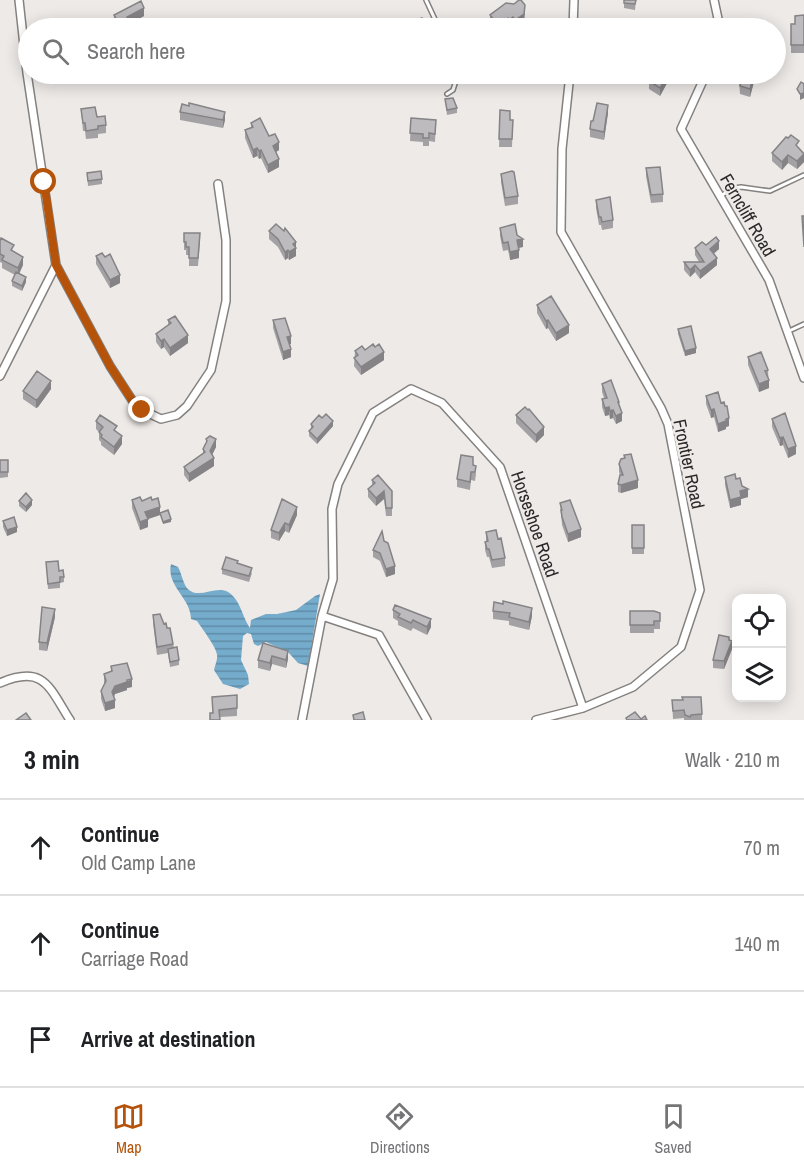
<!DOCTYPE html>
<meta charset="utf-8">
<style>
:root{--surface:#fff;--page:#f6f6f6;--text:#202124;--muted:#757577;--line:#e0e0e0;--accent:#b45309}
body{margin:0;font-family:"Archivo Narrow",sans-serif;background:var(--page);color:var(--text)}
.controls{position:absolute;right:18px;bottom:18px;display:grid;overflow:hidden;border-radius:12px;box-shadow:0 3px 15px #0003}
.controls button{width:54px;height:54px;display:grid;place-items:center;padding:0;border:0;border-bottom:2px solid var(--line);background:var(--surface);color:var(--text);font:30px sans-serif}
.stop{position:absolute;width:18px;height:18px;margin:-14px;border:4px solid #b45309;border-radius:50%;background:#fff}
.stop.end{background:#b45309;border-color:#fff;box-shadow:0 2px 6px #0008}
.list{margin:0;padding:0;list-style:none}
h2{display:flex;justify-content:space-between;align-items:center;height:78px;margin:0;padding:0 24px;font-size:26px}
h2 small{font-size:20px;font-weight:400;color:var(--muted)}
.list li{display:grid;grid-template-columns:39px 1fr auto;gap:18px;align-items:center;box-sizing:border-box;height:96px;padding:0 24px;border-top:2px solid var(--line)}
.list b{display:block;font-size:22px;white-space:nowrap}
.list p{margin:0;font-size:20px;white-space:nowrap;color:var(--muted)}
.list em{font-size:20px;font-style:normal;color:var(--muted)}
.icon{flex:none;width:33px;height:33px;fill:none;stroke:currentColor;stroke-width:2;stroke-linecap:round;stroke-linejoin:round}
.map{position:relative;flex:none;width:804px;height:720px;overflow:hidden}
.search{position:absolute;background:var(--surface);box-shadow:0 3px 15px #0003;left:18px;right:18px;top:18px;height:66px;display:flex;align-items:center;gap:15px;box-sizing:border-box;padding:0 21px;border-radius:33px;color:var(--muted);font-size:22px}
.sheet{height:366px;background:var(--surface)}
nav{display:flex;justify-content:space-around;align-items:center;box-sizing:border-box;height:84px;border-top:2px solid var(--line);background:var(--surface);font-size:16px;color:var(--muted)}
nav a{display:grid;justify-items:center;gap:3px}
nav .on{color:var(--accent)}
.map>svg:first-child{display:block}
.water{fill:url(#water-rules)}
.lines{fill:none;stroke-linecap:round;stroke-linejoin:round}
.service-casing{stroke:#84817f;stroke-width:6}
.minor-casing{stroke:#84817f;stroke-width:10}
.service{stroke:#fff;stroke-width:3}
.minor{stroke:#fff;stroke-width:7}
.wall{fill:#a3a1a3}
.shaded-wall{fill:#858385}
.building{fill:#bebbbe;stroke:#858385;stroke-width:1.5}
.route{stroke:#b45309;stroke-width:8}
.labels{text-anchor:middle;dominant-baseline:central;stroke-width:5;stroke-linejoin:round;paint-order:stroke}
.street-label{font-size:18px;fill:#2a2828;stroke:#eeeae8}
</style>
<div class="map">
<svg width="804" height="720" viewBox="0 0 804 720">
<defs>
<pattern id="water-rules" width="6" height="5" patternUnits="userSpaceOnUse" patternTransform="scale(1.5)"><rect width="6" height="5" fill="#75accc"/><path d="M0 2.5h6" fill="none" stroke="#608ca6"/></pattern>
</defs>
<rect width="100%" height="100%" fill="#eeeae8"/>
<path class="water" d="M171,564L178,567C181,572 182,579 185,585C195,603 215,584 228,592C241,600 242,617 250,628L251,620L266,614H277L296,610L315,596L320,594L308,666L298,663L288,652L266,642L258,646L254,644L251,634L247,633L243,636L241,660L248,675L249,684L240,689L223,684L214,670C215,665 218,659 217,655C217,648 201,627 197,621L191,619C191,598 166,586 171,564Z"/>
<g class="lines">
<defs>
<path id="service" d="M426,0L439,28
M447,94L453,90L458,74
M722,195L734,188L741,187L770,191L804,175
M789,331L804,324"/>
<path id="minor" d="M714,0L720,28
M573,28L574,0
M706,74L681,129L769,280L804,378
M56,265L110,366L132,400L142,410L161,419L177,415L187,406L211,370L226,301V240L218,184
M0,376L56,265L27,73L19,0
M322,616L379,635L427,720
M0,683C44,664 49,687 70,720
M302,720L322,616L333,579L332,509L338,484L373,413L411,389L442,403L500,467L583,708
M536,720L583,708L633,687L681,647L700,590L668,424L661,408L561,232L562,149L570,74"/>
</defs>
<use href="#service" class="service-casing"/>
<use href="#minor" class="minor-casing"/>
<use href="#service" class="service"/>
<use href="#minor" class="minor"/>
</g>
<path class="wall" d="M624,0H636L635,10L624,8Z
M525,13L524,22L515,28L513,25L509,28L508,26L505,28H494L490,23V15Z
M114,15L144,16L130,23L132,28H117L114,23Z
M804,15V53H791V45L795,24V16Z
M672,74L660,96L649,89V81Z
M740,74H756L750,97L740,94L739,80Z
M445,99L457,108V113L447,115Z
M189,106L225,120L223,128L180,120V112Z
M81,109L97,117L106,125V133L98,134V138L86,139L85,131H83Z
M500,110L510,120H513L512,147H499Z
M608,113L604,140L590,137V129L593,121Z
M411,118L436,120L435,142L429,141V146H423V142L410,141Z
M251,123L269,136L279,150L276,152L279,167L268,173L261,158L259,159L257,156L253,158L245,138V130L251,128Z
M799,148L804,162L797,169L788,163L782,170L772,161V153Z
M646,168L663,194V202L651,203L646,176Z
M87,173L102,179V184L88,186Z
M501,174L518,196V204L505,206L501,182Z
M596,200L613,220V228L602,230L601,225H599L596,208Z
M500,228L517,235L523,247L518,248L519,258L510,260L508,250L503,251L500,236Z
M269,231L296,242V256L289,260L288,258L285,260L278,247L269,239Z
M184,233L200,241L198,266H189V255H186V250H184Z
M0,241L14,252L23,265L19,274L26,282L22,291L12,286V281L15,275L2,268V263L0,262Z
M706,245L719,249L713,254L717,265L700,279L695,272L690,277L684,270V262H699L695,255V248Z
M96,256L105,257L120,283L110,288L96,264Z
M537,305L569,333L556,341L548,328L546,329L537,313Z
M168,320L188,343L170,356L164,347L161,349L156,342V334L168,325Z
M273,320L291,344H290L291,357L283,360L273,328Z
M678,329L696,353L685,356L678,334Z
M365,350L384,360L361,375L354,366L355,351Z
M748,357L768,370L769,388L759,392L748,365Z
M602,384L619,406L622,421L616,424L613,418L610,419L609,415L605,416L602,407V399L604,398L602,392Z
M51,389L38,407L36,408L23,399V391Z
M706,396L729,426L726,427V429L718,432L714,417L711,418L706,404Z
M516,415L544,435L536,443L516,423Z
M322,418L333,426L317,444L309,436V431L311,430V424Z
M772,419L796,454L788,458L783,445L780,446L772,427Z
M96,421L117,432L122,444L114,455L101,445V442L99,440V432L96,429Z
M206,439L216,447L212,455L214,466L189,482L184,475V467L203,453V449L206,443Z
M624,455L638,488L621,493L618,492V484L620,475L619,472V464L624,458Z
M0,460H8V477L0,478Z
M473,465L476,474L475,481L471,480L470,490L457,487V479Z
M725,477L736,479L742,486L748,497L741,499V505L730,508L725,485Z
M372,480L392,491V516H386L384,499L376,506L368,497V489L372,486Z
M132,500H152L160,515L148,519V527L140,530L132,508Z
M19,501L32,505L26,512L19,506Z
M560,503L581,537L568,542L562,525Z
M297,515L289,533L285,531L279,541L271,538V530Z
M3,521L17,532L7,536L3,527Z
M632,525H644V554H632Z
M486,532L498,539L505,558V566L492,568L489,557H487L485,550V542L486,541Z
M384,541L395,574L386,577L380,561L373,557V550Z
M46,562L59,571L64,577V582L60,583V588L48,589Z
M238,563L252,573L249,582L222,574V569Z
M393,610L431,627L427,635L413,628L411,631L398,625V621L393,618Z
M493,611L532,616L529,630L509,625V621L493,619Z
M630,611L660,613V629H654V633H630Z
M153,615L164,624L167,628L179,660V665L170,667L168,653L157,655L153,623Z
M55,617L47,651L39,650V642Z
M729,640L732,649L724,669L713,668V660Z
M263,643L288,659L286,668L272,664L270,671L258,668V660Z
M111,666L132,687L127,688V690L115,694L114,697L115,708L105,711L101,699V691L104,684V674L111,672Z
M237,695V716L220,717V720H210V713H212Z
M672,700L702,714V720H684V718L673,719Z"/>
<path class="shaded-wall" d="M525,5L524,22L515,28V20Z
M144,8V16L127,25V17Z
M513,17V25L509,28V20Z
M508,18V26L505,28H498V25Z
M668,74H672L660,96V88Z
M754,74H756L750,97V89Z
M804,93V98L800,100V94Z
M608,105V113L604,140V132Z
M225,112V120L223,128V120Z
M279,142V150L273,154V146Z
M257,148V156L253,158V150Z
M261,150V158L259,159V151Z
M804,154V162L797,169V161Z
M788,155V163L782,170V162Z
M279,159V167L268,173V165Z
M523,239V247L517,248V240Z
M719,241V249L710,257V249Z
M296,242V256L289,260V252L293,244Z
M288,250V258L285,260V252Z
M519,250V258L510,260V252Z
M23,257V265L18,276V268Z
M717,258V265L700,279V271Z
M695,265V272L690,277V270Z
M120,275V283L110,288V280Z
M26,277V282L22,291V286Z
M548,320V328L546,329V321Z
M569,325V333L556,341V333Z
M188,335V343L170,356V348Z
M291,336V344L287,345V337Z
M164,339V347L161,349V341Z
M696,348V353L685,356V351Z
M291,349V357L283,360V352Z
M384,352V360L361,375V367Z
M769,380V388L759,392V384Z
M51,381V389L38,407L36,408V400Z
M609,407V415L605,416V408Z
M714,409V417L711,418V410Z
M613,410V418L610,419V411Z
M622,413V421L616,424V416Z
M729,418V426L726,427V429L718,432V424Z
M333,421V426L317,444V439Z
M544,427V435L536,443V435Z
M122,436V444L114,455V447Z
M783,437V445L780,446V438Z
M216,439V447L210,459V451Z
M796,446V454L788,458V449Z
M214,458V466L189,482V474Z
M638,480V488L621,493V485Z
M748,489V497L741,499V505L730,508V500L740,491Z
M384,491V499L376,506V498Z
M32,500V505L26,512V507Z
M160,507V515L145,520V512Z
M297,507V515L289,533V525Z
M148,519V527L140,530V522Z
M171,519V522L163,524V522Z
M285,523V531L279,541V533Z
M17,527V532L7,536V530Z
M581,529V537L568,542V534Z
M395,566V574L386,577V569Z
M532,608V616L529,630V622Z
M55,609V617L47,651V643Z
M431,619V627L427,635V627Z
M732,641V649L724,669V661Z
M288,651V659L286,668V660Z
M272,656V664L270,671V663Z
M132,679V687L127,688V690L115,694L112,700V692L115,686Z
M115,700V708L105,711V703Z"/>
<path class="building" d="M519,0H521L525,5L524,14L515,20L513,17L509,20L508,18L498,25L490,15L506,3L514,4Z
M624,0H636L635,4L624,3Z
M141,1L144,8L127,17L132,28H121L114,15Z
M804,15V45H791V24H795V16Z
M422,18L425,28H411L415,27L413,21Z
M653,74H668L660,88L649,81Z
M740,74H754L750,89L740,86L741,81L739,80Z
M801,82L804,84V93L800,94L797,89Z
M453,98L457,108L447,110L445,99Z
M189,103L225,112L223,120L180,112L182,104L189,106Z
M597,103L608,105L604,132L590,129L591,121H593Z
M95,107L97,117L105,116L106,125L98,126V129L86,131L85,123H83L81,109Z
M500,110L510,111V120H513L512,139H499Z
M260,118L269,136L275,134L279,142L273,146L279,159L268,165L261,150L259,151L257,148L253,150L245,130L253,127L251,123Z
M411,118L436,120L435,134L429,133V138H423V134L410,133Z
M791,135L799,141L796,145L804,154L797,161L788,155L782,162L772,153L786,137L788,138Z
M660,167L663,194L651,195L646,168Z
M101,171L102,179L88,181L87,173Z
M512,171L514,172L518,196L505,198L501,174Z
M610,197L613,220L602,222L601,217H599L596,200Z
M802,216H804V247Z
M276,224L284,231L285,228L296,242L293,244L296,248L289,252L288,250L285,252L278,239L269,231Z
M515,224L517,235L523,239L517,240L519,250L510,252L508,242L503,243L500,228Z
M184,233H200L198,258H189V247H186V242H184Z
M716,237L719,241L710,249L717,258L700,271L695,265L690,270L684,262H704L695,248L702,242L706,245Z
M1,238L14,245L11,250L23,257L18,268L2,260L4,256L0,254V241Z
M102,253L105,257L110,254L120,275L110,280L96,256Z
M16,272L26,277L22,286L12,281Z
M551,296L569,325L556,333L548,320L546,321L537,305Z
M175,316L188,335L170,348L164,339L161,341L156,334L171,323L168,320Z
M285,318L291,336L287,337L291,349L283,352L273,320Z
M691,326L696,348L685,351L678,329Z
M373,344L375,347L379,344L384,352L361,367L354,358L358,355L355,351L362,346L365,350Z
M761,352L768,370L765,371L769,380L759,384L748,357Z
M37,371L51,381L38,399L36,400L23,391Z
M611,380L619,402H618L622,413L616,416L613,410L610,411L609,407L605,408L602,399L607,398L602,384Z
M718,392L721,403L724,402L725,406H727L729,418L726,419V421L718,424L714,409L711,410L706,396Z
M525,407L528,410L529,409L544,427L536,435L516,415Z
M785,413L796,446L788,449L783,437L780,438L772,419Z
M326,414L333,421L317,439L309,431L313,427L311,424L319,415L322,418Z
M100,415L117,426L114,430L122,436L114,447L101,437L102,435L99,432L103,427L96,421Z
M210,436L216,439L210,451L214,458L189,474L184,467L205,452L203,449L207,441L206,439Z
M631,454L638,480L621,485L618,484L620,475H623L619,464L621,459L625,458L624,455Z
M461,455L473,457V465L476,466L475,472H471L470,482L457,479Z
M0,460H8V472H0Z
M735,474L736,479L740,478L742,486L748,489L740,491L741,497L730,500L725,477Z
M378,475L392,491V508H386L384,491L376,498L368,489L375,483L372,480Z
M26,493L32,500L26,507L19,501Z
M140,497L142,501L151,497L152,500L158,498L160,507L145,512L148,519L140,522L132,500Z
M282,499L297,507L289,525L285,523L279,533L271,530Z
M570,500L581,529L568,534L562,517L561,510H562L560,503Z
M168,510L171,519L163,522L160,513Z
M14,517L17,527L7,530L3,521Z
M632,525H644V548H632Z
M496,530L498,539L501,538L505,558L492,560L489,549H487L485,542L488,541L486,532Z
M382,531L384,541L388,543L395,566L386,569L380,553L373,550Z
M226,557L238,561L237,563L252,568L249,576L222,569Z
M58,561L59,571L63,570L64,577H60V582L48,584L46,562Z
M503,601L532,608L529,622L509,617L510,613L493,611L494,602L503,604Z
M395,605L431,619L427,627L413,620L411,623L398,617L400,614L393,610Z
M42,607L55,609L47,643L39,642Z
M630,611H654L660,613V621H654V625H630Z
M160,614L164,624L166,623L167,628H170L173,644L157,647L153,615Z
M719,635L729,637V640L732,641L724,661L713,660Z
M263,643L288,651L286,660L272,656L270,663L258,660Z
M177,647L179,660L170,662L168,649Z
M127,663L132,679L127,680V682L115,686L112,692L115,700L105,703L101,691L106,681L104,674L112,671L111,666Z
M237,695V708L219,710L220,720H210V713H213L212,697Z
M682,697H701L702,714L691,715L690,717L685,715L684,710L673,711L672,700H683Z
M363,712L365,720H354L353,715Z
M635,712L641,719L645,716L647,720H627L626,718Z
M26,713L31,720H16Z"/>
<g class="lines">
<path class="route" d="M44,182L56,265L110,366L132,400L142,410"/>
</g>
<g class="labels">
<g class="street-label">
<text transform="translate(748 215) rotate(60)">Ferncliff Road</text>
<text transform="translate(689 464) rotate(78)">Frontier Road</text>
<text transform="translate(535 524) rotate(71)">Horseshoe Road</text>
</g>
</g>
</svg>
<div class="controls">
<button><svg class="icon" aria-label="locate" viewBox="0 0 24 24"><circle cx="12" cy="12" r="6"/><path d="M12 2v4M12 18v4M2 12h4M18 12h4"/></svg></button>
<button><svg class="icon" aria-label="layers" viewBox="0 0 24 24"><path d="M12 4l9 5-9 5-9-5zM3 14l9 5 9-5"/></svg></button>
</div>
<div class="stop" style="left:44px;top:182px"></div>
<div class="stop end" style="left:142px;top:410px"></div>
<div class="search"><svg class="icon" aria-label="search" viewBox="0 0 24 24"><circle cx="10" cy="10" r="6"/><path d="M15 15l6 6"/></svg>Search here</div>
</div>
<section class="sheet">
<h2>3 min<small>Walk · 210 m</small></h2>
<ul class="list">
<li><svg class="icon" aria-label="ahead" viewBox="0 0 24 24"><path d="M12 20V5M6 11l6-6 6 6"/></svg><div><b>Continue</b><p>Old Camp Lane</p></div><em>70 m</em></li>
<li><svg class="icon" aria-label="ahead" viewBox="0 0 24 24"><path d="M12 20V5M6 11l6-6 6 6"/></svg><div><b>Continue</b><p>Carriage Road</p></div><em>140 m</em></li>
<li><svg class="icon" aria-label="arrive" viewBox="0 0 24 24"><path d="M6 21V4h12l-3 4 3 4H6"/></svg><div><b>Arrive at destination</b></div></li>
</ul>
</section>
<nav>
<a class="on"><svg class="icon" aria-label="map" viewBox="0 0 24 24"><path d="M3 6l6-2 6 2 6-2v14l-6 2-6-2-6 2zM9 4v14M15 6v14"/></svg>Map</a>
<a><svg class="icon" aria-label="directions" viewBox="0 0 24 24"><path d="M12 3l9 9-9 9-9-9zM9 14v-3h6M13 9l2 2-2 2"/></svg>Directions</a>
<a><svg class="icon" aria-label="saved" viewBox="0 0 24 24"><path d="M7 4h10v16l-5-4-5 4z"/></svg>Saved</a>
</nav>
